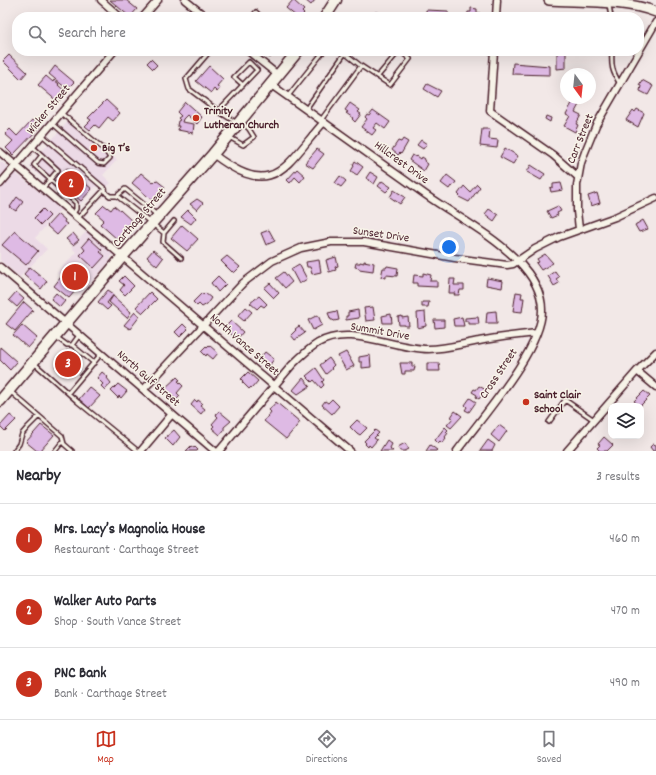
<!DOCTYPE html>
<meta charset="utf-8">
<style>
:root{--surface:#fff;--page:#f2f2f3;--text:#2b2b33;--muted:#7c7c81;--line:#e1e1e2;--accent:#c8321e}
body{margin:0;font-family:Dekko,sans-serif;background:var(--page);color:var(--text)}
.controls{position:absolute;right:12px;bottom:12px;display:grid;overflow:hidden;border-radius:8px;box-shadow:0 4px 16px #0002}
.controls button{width:36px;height:36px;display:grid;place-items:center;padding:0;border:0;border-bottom:1px solid var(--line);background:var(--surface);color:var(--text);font:20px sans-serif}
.compass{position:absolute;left:560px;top:68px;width:36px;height:36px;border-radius:50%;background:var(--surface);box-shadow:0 4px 16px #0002;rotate:165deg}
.you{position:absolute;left:449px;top:247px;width:14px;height:14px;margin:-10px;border:3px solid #fff;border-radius:50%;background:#1a73e8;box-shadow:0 0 0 6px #1a73e833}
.badge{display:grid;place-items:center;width:26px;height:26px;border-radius:50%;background:var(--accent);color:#fff;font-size:13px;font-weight:700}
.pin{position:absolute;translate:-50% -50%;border:2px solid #fff;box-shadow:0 1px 4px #0006}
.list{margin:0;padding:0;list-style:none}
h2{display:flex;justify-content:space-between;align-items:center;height:52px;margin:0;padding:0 16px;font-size:17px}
h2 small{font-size:13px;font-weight:400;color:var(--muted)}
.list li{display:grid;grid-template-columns:26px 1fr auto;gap:12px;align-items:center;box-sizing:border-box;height:72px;padding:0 16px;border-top:1px solid var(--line)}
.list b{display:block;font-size:15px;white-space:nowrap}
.list p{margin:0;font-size:13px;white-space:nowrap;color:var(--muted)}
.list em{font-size:13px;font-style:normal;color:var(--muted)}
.icon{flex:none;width:22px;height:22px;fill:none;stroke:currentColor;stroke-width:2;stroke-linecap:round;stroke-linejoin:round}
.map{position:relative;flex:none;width:656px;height:451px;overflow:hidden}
.search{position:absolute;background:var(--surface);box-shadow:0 4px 16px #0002;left:12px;right:12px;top:12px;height:44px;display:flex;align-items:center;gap:10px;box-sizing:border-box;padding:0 14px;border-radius:16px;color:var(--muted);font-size:15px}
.sheet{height:268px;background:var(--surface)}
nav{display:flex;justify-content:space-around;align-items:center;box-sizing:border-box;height:56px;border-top:1px solid var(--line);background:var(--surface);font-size:11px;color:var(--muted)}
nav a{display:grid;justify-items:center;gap:2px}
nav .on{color:var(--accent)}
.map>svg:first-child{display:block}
.built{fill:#ecdae6}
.building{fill:#debae4;stroke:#4a1f2b}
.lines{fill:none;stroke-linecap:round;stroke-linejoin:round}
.lane-casing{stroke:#4a1f2b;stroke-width:6}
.street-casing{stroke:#4a1f2b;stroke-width:9}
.secondary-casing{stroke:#4a1f2b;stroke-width:12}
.primary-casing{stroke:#4a1f2b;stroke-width:13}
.lane{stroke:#f7f3e8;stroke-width:3}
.street{stroke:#f7f3e8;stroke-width:6}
.secondary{stroke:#f7f3e8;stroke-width:9}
.primary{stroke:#f7f3e8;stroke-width:10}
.poi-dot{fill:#c8321e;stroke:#f7f3e8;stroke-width:1.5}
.labels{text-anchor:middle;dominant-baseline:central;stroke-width:3;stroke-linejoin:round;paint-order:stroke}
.street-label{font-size:12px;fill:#4a1f2b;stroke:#f7f3e8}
.poi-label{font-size:12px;font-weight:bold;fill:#4a1f2b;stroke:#f7f3e8;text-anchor:start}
</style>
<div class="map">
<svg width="656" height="451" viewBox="0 0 656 451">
<rect width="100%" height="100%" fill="#f2e8e7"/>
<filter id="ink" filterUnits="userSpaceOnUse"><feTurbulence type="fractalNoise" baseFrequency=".025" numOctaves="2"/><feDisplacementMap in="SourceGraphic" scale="8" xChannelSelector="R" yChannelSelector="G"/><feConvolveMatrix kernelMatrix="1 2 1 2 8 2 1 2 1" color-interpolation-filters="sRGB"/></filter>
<g filter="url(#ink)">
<path class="built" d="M70,119L117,160L103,175L111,183L103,191L96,186L77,208L29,166Z
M0,161L61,209L35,238L47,249L20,277L0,260Z
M88,230L112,253L110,261L80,294L57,273L76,252L71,247Z"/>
<path class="building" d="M110,0H126L137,9L130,17Z
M293,0L304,10L302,12L304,14L301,17H297L286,8Z
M305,0H315L311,5Z
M471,8L477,9V13H480V17H467L468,12H471Z
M426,10L448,11V17H426Z
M375,12L397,15V17H374Z
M517,15L554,17H517Z
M262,51H276L270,58Z
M557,51H566V68L557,69Z
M9,55L27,72L21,79L3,61Z
M151,59L157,65L153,69L147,63Z
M513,63L550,66V75L512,74Z
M55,66L74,82L67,89L49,74Z
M209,66L223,79L217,86L220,88L217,92L214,89L211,93L196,81Z
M46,76L53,82L54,80L59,84L58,85L66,92L58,102L38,85Z
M642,80L653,86L648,95L640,91L641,86L639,85Z
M427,84L441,91L437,97L424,89Z
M575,98L581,101L575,112L581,115L576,124L578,125L575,132L564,126L570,116L566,114Z
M106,100L120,113L113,121L108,117L99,128L95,125L90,130L85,126L91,120L88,118Z
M185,102L202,117L197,124L187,115L183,119L182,122L194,124L193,133L178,130L179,126H177L178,121L180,120L178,118L181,116L177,112Z
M350,103L360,110L358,112L361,114L355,122L352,119L353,118L346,113L348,112L345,110Z
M637,109L644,113L638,127L626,120L633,110L635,112Z
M373,110L390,122L385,129L377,123L373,128L376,130L372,135L361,127L367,119L365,117L367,114L369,115Z
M546,116L551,118L550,122L545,119Z
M32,120L40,127L13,155L6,148L13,141L5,134L10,129L17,136Z
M482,129H490L489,139L498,140L497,148L480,146Z
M403,139L408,142L401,154L400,153L398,155L392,150L398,141L401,142Z
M421,140L427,144L423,149L417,145Z
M505,148L518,156L513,164L500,157Z
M317,149L324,154L313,168L305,163Z
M412,155L416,157L417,156L421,159L422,157L425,159L424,161L428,164L424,171L409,160Z
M355,161L363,167L357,175L351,171L354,166L353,165Z
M531,165L545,174L541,180L527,172Z
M67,168L92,189L81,201L63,186L61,187L55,182Z
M297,169L305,176L300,182L295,177L290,183L287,180Z
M370,172L378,177L374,184L366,178Z
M141,173L153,183L156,180L165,187L153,201L132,183Z
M447,175L456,182L452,187L451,186L449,189L441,183Z
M340,176L346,181L341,187L335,183Z
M382,181L391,187L386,192L378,186Z
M561,183L563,190L551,192L550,188L553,187V184Z
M477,184L480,187L469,202L459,197L460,196L458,194L464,186L470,192Z
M394,190L405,197L400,204L390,197Z
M597,193L600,203L591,206L588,196Z
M17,197L23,202L16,211L10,207Z
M197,199L203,203L197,210L190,204Z
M104,205L111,210L114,206L120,211V210L132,221L123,232L125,233L117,239L100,224L104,220L96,213Z
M558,206L561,211L557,213L558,215L551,218L547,211Z
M43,209L50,216L41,225L34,218Z
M489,209L498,215L494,221L485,214Z
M188,210L196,218L191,224L181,217Z
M58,214L65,220L64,222L67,224L57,235L47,226Z
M643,220L648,229L639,232L635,225Z
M182,225L198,239L187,251L171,238Z
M269,230L275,241L266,245L261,233Z
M15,231L38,251L26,265L2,245Z
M73,233L79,240L73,245L66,239Z
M89,238L102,250L100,252L105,256L94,268L80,255L85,250L82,246Z
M153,250L163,258L157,266L147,257Z
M545,254L553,263L541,270L536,263L539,262L537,259Z
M227,256L240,267L234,273L233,271L232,272L221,261Z
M336,257L338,266L335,267L336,270L329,272L326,260Z
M319,260L321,272L312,274L310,267H307L306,262Z
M364,261L374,263L373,271L359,269V268L355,267L356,263H360V262L364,263Z
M299,264L307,279L299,284L291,269Z
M387,266L398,268L397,276L386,275V278L381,277L383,268H386Z
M30,267L47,281L41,289L24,274Z
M76,268L82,273L81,275L83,278L77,285L66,276L71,269L74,271Z
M555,271L559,277L556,279L559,283L554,286L548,276Z
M284,272L292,282L285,288L276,278Z
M423,273L431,275L430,281H437V287L417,286V283H413L414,275L423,276Z
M124,276L134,286L125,295L120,290L124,285L119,281Z
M218,276L226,284L218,292L211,283Z
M61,277L76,290L69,298L54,286Z
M487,278L503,281L502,288L486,285Z
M450,279H455L454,285H464V290H460L459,295H454L455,293H449Z
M270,283L279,293L274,298L264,288Z
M108,290L114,294L107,303L111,306L107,310L98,302Z
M16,292L24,299L17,307L9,300Z
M150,292L157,299L143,313L136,307Z
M516,292L522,293L521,298H524L522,312L513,311Z
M56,293L65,301L60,307L51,299Z
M202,293L203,295L205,293L211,298L207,304L202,307L199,304L197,306L193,302Z
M113,296L131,312L127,318L109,302Z
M259,296L267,304L264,307L261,305L257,309L250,303Z
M24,302L33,310L15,331L6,324Z
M422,302H429L428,307H422Z
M246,307L252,312L244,321L238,316Z
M372,307H373L375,320L366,321L364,308Z
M358,310L359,318L346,320V316H348V312Z
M337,311L339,320L334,321L333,320H331L328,313Z
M496,311L497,323H486L487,312Z
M135,312L140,316L130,329L124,325Z
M425,312L426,326L418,328L417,313Z
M391,314L392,323H383L382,316Z
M318,315L322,325L313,330L308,320Z
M402,316V318L408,317L409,326H405V325H399L398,317Z
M462,317L464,326H454L453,319Z
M478,317L479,324H468V321H465V318Z
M434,320H444V327L435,328Z
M231,321L243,332L237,339L224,328Z
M183,324L188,329L180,337L175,332Z
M22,325L37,338L28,348L13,335Z
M299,326L305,333L295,340L291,335L296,330L295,329Z
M209,345L218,353L213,359L207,354L206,356L201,351L206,346L207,347Z
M0,347L17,362L10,370L0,360Z
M67,350L71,355L75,351L79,354L76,358L80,362L68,376L55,366Z
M265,352L274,359L269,366L260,358Z
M346,352L354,366L346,370L338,356Z
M370,355L371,367L362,368V362H359V357Z
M329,358L334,365L331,368L332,369L326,374L320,365Z
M400,363H412V366H415L414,371H405V374H402Z
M427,363H439L440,371H427Z
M316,368L324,380L322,382L324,385L321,388L314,380L312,382L306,376Z
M102,372L108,377L107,378L111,383L105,390L101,386L103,384L97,378Z
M248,372L258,381L252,388L251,387L249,389L242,382L243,381L241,379Z
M177,377L180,380L178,381L183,386L177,393L180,396L176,400L164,389Z
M303,378L310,386L298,394L293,390Z
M118,384L127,391L121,398L119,396L118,398L111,391Z
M479,386L486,390L479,399L476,397L477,395L472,392L474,389L476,390Z
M89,387L100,396L89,408L79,399Z
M644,391L650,396L640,406L634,401Z
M470,398L476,402L469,412L465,410L467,407L465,405Z
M332,399L339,406L332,414L322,405L325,401L328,403Z
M195,400L197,402L198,400L202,403L200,405L205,409L201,414L191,405Z
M276,402L300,422L286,439L264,421L271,412L269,410Z
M219,411L231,421L224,427V430L220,435L212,428L214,426L212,424L218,417L216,415Z
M455,411L462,416L451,428L447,425L453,418L451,417Z
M10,415L16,420L5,431L0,426Z
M357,420L367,428L360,435L357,433V434L350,427Z
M41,425L54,435L40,451H37L26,442Z
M499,425L507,431L499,442L491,435Z
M445,427L448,430L446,432L448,433L445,437L446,438L442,443L440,441L438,443L435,440Z
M174,430L180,437L173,446L165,438Z
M375,430L379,433L374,438L377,440L371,447L369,445L368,447L365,444L366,443L364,441Z
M604,437L613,445L607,451H600L597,448L600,445L598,444Z
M387,440L392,444L390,448L393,451H380Z
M488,440L495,445L492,451H480Z
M405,443L409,449L405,451H400L398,447Z
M653,444L656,445V451H653L650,447Z
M430,445L437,450L436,451H426Z
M191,446L194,448L195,447L198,450L197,451H186Z"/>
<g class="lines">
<defs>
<path id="lane" d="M609,5L611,17
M252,17L256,12L261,17
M210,51L186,79L189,89L221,113L237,123
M612,51C611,66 612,71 620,84
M361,66L390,85L410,59L400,51
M378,76L399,51
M288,96L324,51
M306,109L345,53
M218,111L257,70L249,62L234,77L243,85
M321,120L361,66L342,51
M52,123L98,163L104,164L110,158L105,150L61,113
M42,135L105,189L106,193L110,196H117L164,233L163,242L181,258
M229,137L243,145L254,137L249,129L242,122
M33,147L58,170L43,188
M42,155L34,165L76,203V209L73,214
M117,196L125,189L157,215
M78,218L105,189
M164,233L174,221
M80,334L72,345L94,363
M56,337L67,345H72
M34,363L78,402L138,451
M11,392L62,436L64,444L72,451
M68,393L101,354
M549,422L565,400L594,420
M14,451L19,444L22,434L28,427L39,416
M55,451L63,441"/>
<path id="street" d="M101,0L120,17
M185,0L206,17
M143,17L158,0
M496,17L497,0
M248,51L278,75
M494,51L490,111L553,155L578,177
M270,84C322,121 374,158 426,195C456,216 491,234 517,260C531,274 542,290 542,310C542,350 481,418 457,451
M0,152L350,451
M213,154C274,201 284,167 324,122
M0,184L114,51
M579,229L577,211V185L581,163L585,152L596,125L656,22
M0,267L215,451
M637,371L656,387
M144,389L243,283L272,261L301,248L331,242H364L455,258L507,265L513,264L535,249L559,237L615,217L656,198
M141,451L172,414
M219,451L292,365C300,357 308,349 318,343C349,324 394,349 428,349C445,349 462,344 479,341C498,337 517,335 537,333
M567,451L637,371L656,352"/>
<path id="secondary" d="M549,0C583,2 625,0 656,12"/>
<path id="primary" d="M325,17L336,0
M0,401L123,256L213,154L298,51"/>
</defs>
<use href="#lane" class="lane-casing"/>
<use href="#street" class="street-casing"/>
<use href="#secondary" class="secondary-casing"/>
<use href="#primary" class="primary-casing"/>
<use href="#lane" class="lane"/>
<use href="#street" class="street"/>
<use href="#secondary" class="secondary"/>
<use href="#primary" class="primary"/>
</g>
</g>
<g class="poi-dot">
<circle cx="196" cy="118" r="4"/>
<circle cx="94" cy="148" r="4"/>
<circle cx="526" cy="402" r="4"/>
</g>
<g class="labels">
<g class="street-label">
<text transform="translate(49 110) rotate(-50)">Wicker Street</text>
<text transform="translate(581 139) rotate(-68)">Carr Street</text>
<text transform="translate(401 163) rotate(36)">Hillcrest Drive</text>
<text transform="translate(140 218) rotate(-49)">Carthage Street</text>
<text transform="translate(381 235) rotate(8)">Sunset Drive</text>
<text transform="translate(380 332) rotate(10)">Summit Drive</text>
<text transform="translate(244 345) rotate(41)">North Vance Street</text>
<text transform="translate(499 374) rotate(-56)">Cross Street</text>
<text transform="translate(148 379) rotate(41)">North Gulf Street</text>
</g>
<g class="poi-label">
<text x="204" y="111">Trinity<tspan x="204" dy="14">Lutheran Church</tspan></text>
<text x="102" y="148">Big T’s</text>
<text x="534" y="395">Saint Clair<tspan x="534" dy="14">School</tspan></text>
</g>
</g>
</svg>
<div class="controls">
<button><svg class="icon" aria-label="layers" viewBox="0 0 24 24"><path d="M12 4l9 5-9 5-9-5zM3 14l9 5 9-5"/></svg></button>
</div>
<svg class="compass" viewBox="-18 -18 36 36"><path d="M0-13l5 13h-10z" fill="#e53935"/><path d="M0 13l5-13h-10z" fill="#7c7c81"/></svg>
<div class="you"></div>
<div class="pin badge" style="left:75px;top:277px">1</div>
<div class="pin badge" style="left:71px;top:184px">2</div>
<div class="pin badge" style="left:68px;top:364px">3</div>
<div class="search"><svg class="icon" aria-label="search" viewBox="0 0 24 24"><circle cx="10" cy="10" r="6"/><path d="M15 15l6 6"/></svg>Search here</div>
</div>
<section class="sheet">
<h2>Nearby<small>3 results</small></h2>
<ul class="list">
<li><span class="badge">1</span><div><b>Mrs. Lacy’s Magnolia House</b><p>Restaurant · Carthage Street</p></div><em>460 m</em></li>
<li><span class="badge">2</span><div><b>Walker Auto Parts</b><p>Shop · South Vance Street</p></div><em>470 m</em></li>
<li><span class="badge">3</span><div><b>PNC Bank</b><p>Bank · Carthage Street</p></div><em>490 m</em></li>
</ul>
</section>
<nav>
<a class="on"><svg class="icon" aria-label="map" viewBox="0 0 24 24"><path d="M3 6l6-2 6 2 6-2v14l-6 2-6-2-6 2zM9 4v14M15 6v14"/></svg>Map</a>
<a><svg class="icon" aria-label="directions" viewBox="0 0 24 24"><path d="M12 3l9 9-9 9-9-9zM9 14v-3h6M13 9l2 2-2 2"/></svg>Directions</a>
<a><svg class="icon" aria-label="saved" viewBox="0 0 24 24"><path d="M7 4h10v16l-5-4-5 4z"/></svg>Saved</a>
</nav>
